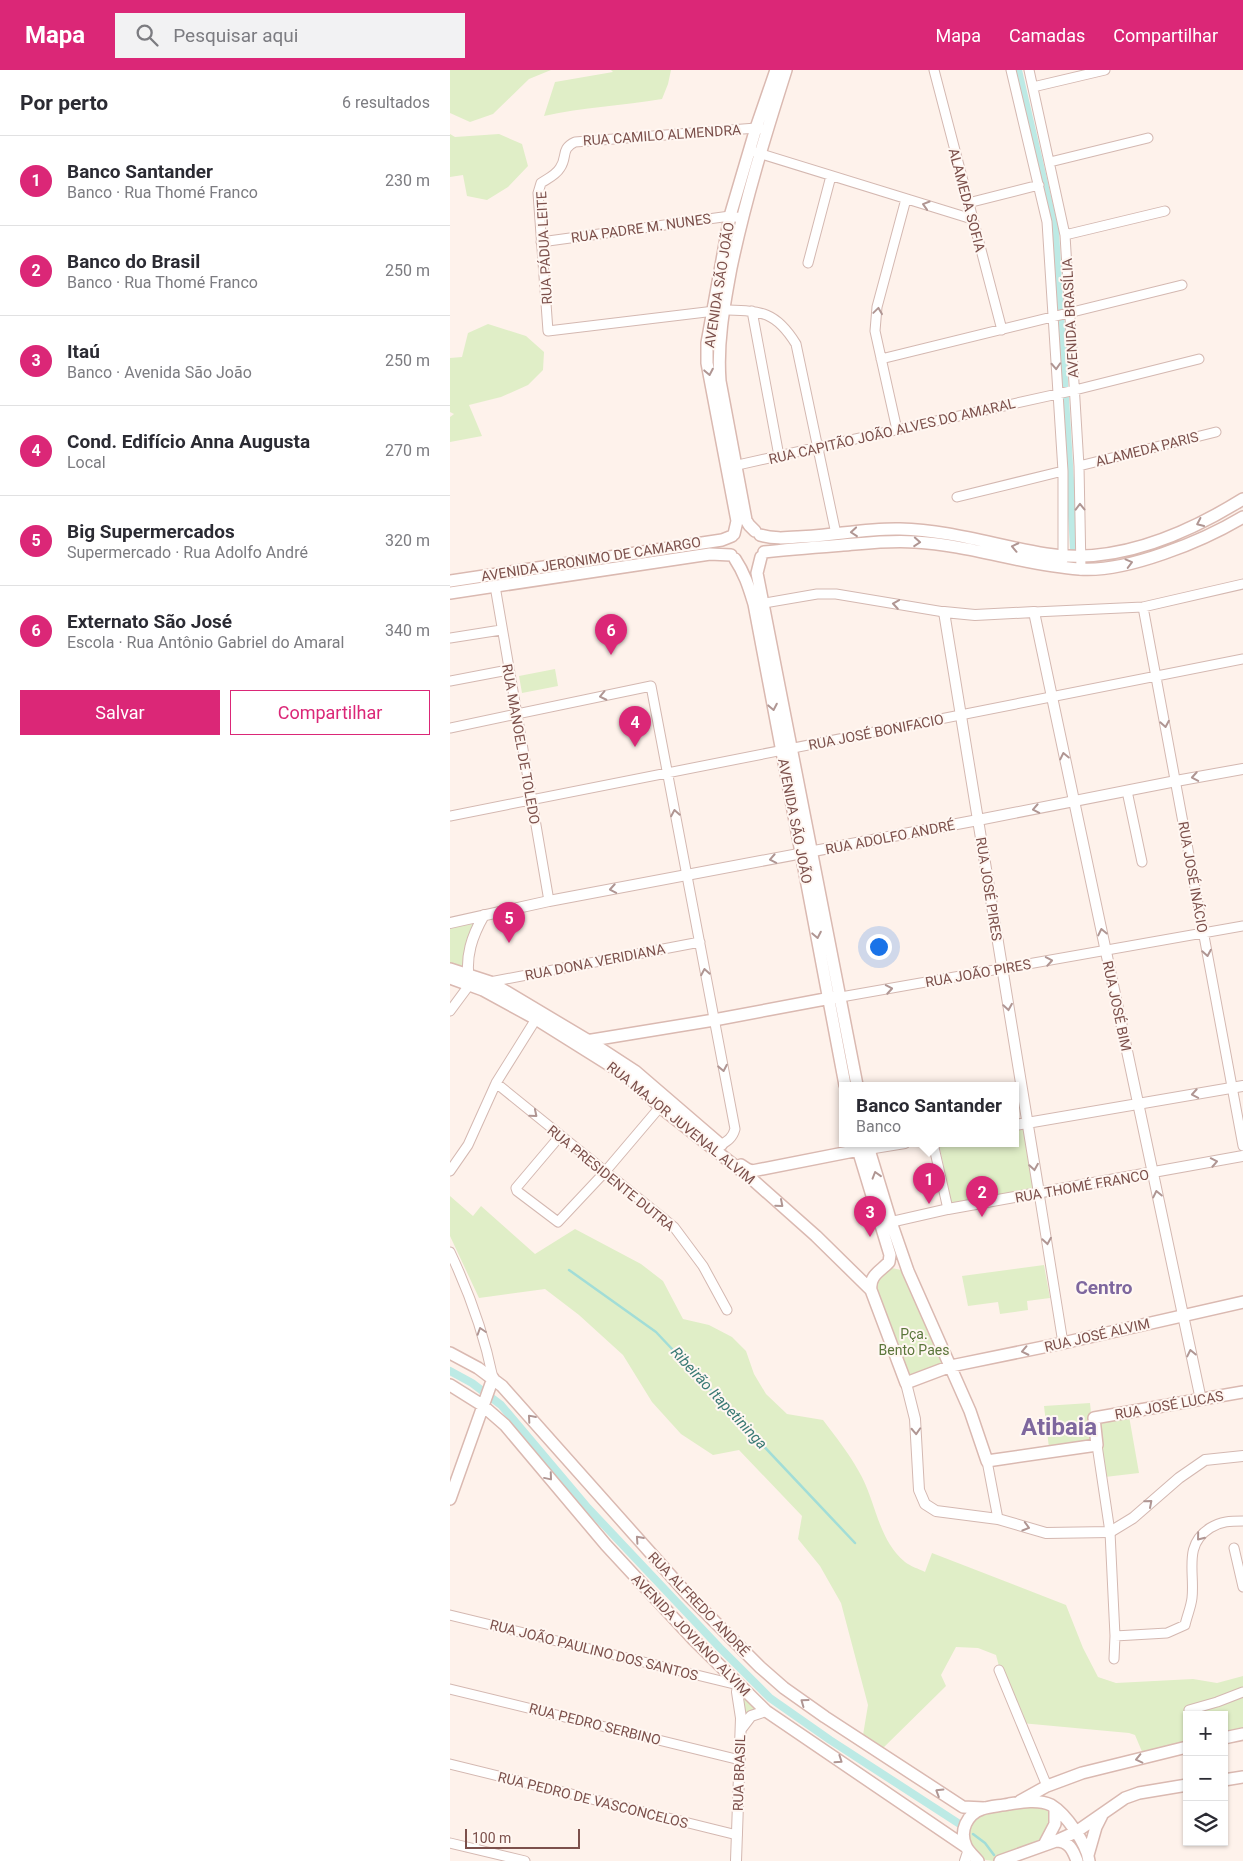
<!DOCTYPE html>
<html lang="pt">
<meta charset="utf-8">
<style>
:root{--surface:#fff;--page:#f2f2f3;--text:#2b2b33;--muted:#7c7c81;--line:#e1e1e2;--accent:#db2777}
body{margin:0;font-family:Roboto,sans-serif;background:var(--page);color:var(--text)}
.controls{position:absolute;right:15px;bottom:15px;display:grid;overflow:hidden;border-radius:0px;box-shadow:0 1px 4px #0004}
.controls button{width:45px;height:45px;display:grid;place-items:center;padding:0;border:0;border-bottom:1px solid var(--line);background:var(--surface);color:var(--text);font:25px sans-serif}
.scale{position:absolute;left:15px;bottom:12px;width:115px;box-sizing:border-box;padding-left:5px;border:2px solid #7c504b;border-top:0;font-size:14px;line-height:18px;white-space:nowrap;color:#7c504b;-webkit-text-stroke:4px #fff7f2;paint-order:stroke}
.you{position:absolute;left:428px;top:876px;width:18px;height:18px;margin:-12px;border:4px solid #fff;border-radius:50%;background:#1a73e8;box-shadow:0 0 0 8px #1a73e833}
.badge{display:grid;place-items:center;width:32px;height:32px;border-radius:50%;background:var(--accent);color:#fff;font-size:16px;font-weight:700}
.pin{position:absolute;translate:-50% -41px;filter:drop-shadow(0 1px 2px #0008)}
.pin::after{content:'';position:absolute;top:26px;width:18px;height:15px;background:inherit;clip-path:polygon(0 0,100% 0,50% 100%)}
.popup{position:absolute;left:389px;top:1012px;width:180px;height:65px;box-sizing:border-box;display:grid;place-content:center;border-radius:0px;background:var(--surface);filter:drop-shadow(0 1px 4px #0005);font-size:16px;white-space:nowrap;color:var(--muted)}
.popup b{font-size:19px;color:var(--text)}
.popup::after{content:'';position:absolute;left:50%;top:100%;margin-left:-10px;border:10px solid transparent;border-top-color:var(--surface)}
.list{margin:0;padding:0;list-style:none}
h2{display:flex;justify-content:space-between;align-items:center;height:65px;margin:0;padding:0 20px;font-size:21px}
h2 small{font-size:16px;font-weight:400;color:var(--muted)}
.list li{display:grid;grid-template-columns:32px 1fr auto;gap:15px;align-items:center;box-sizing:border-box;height:90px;padding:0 20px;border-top:1px solid var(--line)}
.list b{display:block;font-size:19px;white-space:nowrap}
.list p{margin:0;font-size:16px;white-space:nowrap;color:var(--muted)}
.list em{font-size:16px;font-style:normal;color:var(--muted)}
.actions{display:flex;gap:10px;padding:15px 20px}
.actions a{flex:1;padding:11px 0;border:1px solid var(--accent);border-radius:0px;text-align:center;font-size:18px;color:var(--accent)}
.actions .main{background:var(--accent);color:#fff}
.icon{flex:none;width:28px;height:28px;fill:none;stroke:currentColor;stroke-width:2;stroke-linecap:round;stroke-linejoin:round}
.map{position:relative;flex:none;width:793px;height:1791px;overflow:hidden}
header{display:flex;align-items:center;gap:30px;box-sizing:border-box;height:70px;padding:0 25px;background:var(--accent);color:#fff}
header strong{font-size:24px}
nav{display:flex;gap:28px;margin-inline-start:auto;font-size:18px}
.search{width:350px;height:45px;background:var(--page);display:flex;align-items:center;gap:12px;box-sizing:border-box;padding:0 18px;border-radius:0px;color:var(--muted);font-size:19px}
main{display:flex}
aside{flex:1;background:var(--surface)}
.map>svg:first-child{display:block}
.green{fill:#e0eec7}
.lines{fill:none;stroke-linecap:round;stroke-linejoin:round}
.stream{stroke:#a2ddd7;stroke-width:2.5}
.canal{stroke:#bdeae5;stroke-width:8}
.minor-casing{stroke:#d4b8b1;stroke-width:11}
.tertiary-casing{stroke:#d4b8b1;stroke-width:12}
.secondary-casing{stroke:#dab9b1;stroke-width:14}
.minor{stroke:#fff;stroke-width:9}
.tertiary{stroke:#fff;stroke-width:10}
.secondary{stroke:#fff;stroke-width:11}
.oneway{stroke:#b09693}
.labels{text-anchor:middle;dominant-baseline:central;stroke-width:4;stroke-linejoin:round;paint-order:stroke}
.street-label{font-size:14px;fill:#7c504b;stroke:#fff7f2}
.park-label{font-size:14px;fill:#5b763b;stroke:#fff7f2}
.water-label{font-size:15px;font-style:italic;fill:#3a7a75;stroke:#fff7f2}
.district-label{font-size:19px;font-weight:bold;fill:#7e679e;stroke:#fff7f2}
.town-label{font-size:24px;font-weight:bold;fill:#7e679e;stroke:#fff7f2}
</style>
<header>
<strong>Mapa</strong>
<div class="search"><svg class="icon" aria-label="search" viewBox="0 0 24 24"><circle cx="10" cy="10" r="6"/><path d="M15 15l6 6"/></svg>Pesquisar aqui</div>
<nav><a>Mapa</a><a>Camadas</a><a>Compartilhar</a></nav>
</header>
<main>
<aside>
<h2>Por perto<small>6 resultados</small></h2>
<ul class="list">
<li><span class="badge">1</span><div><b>Banco Santander</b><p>Banco · Rua Thomé Franco</p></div><em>230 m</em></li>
<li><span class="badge">2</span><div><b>Banco do Brasil</b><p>Banco · Rua Thomé Franco</p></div><em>250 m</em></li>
<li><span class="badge">3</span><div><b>Itaú</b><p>Banco · Avenida São João</p></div><em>250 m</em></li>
<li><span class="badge">4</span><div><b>Cond. Edifício Anna Augusta</b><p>Local</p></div><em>270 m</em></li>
<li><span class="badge">5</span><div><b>Big Supermercados</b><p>Supermercado · Rua Adolfo André</p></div><em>320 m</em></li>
<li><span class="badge">6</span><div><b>Externato São José</b><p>Escola · Rua Antônio Gabriel do Amaral</p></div><em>340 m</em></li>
</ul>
<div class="actions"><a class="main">Salvar</a><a>Compartilhar</a></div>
</aside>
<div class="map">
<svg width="793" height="1791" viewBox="0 0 793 1791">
<rect width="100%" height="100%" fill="#fef2eb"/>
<path class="green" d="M0,0H101L79,9L43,44L20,52L0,43Z
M161,0H221L218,14L212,29C173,36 133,37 94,46L105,12L163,2Z
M0,64L5,67L49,64L72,74L78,96L58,117L37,130L17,126L13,105L0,107Z
M38,254L76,266L94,282L93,300L78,315L51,327L19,335L32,366L0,372V347L4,344L0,342V288L12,287L18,263Z
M105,599L108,616L72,623L69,606Z
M32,847L17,902L0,897V855Z
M573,1058L583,1118L501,1134L489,1073H565V1059Z
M0,1126L23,1146L31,1136L85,1184L125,1159L191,1194L213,1211L233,1249L259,1255L282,1267L296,1281L304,1304L316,1324L337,1344L373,1350C385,1366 398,1382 408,1400C426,1429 427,1469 455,1492C460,1496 469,1499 475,1502L482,1483L616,1535L633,1578L648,1607L666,1613L743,1609L767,1613L793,1606V1662L774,1667V1645H737V1675L693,1684L685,1665L679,1663L571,1653L550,1600L546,1585L528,1578L506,1577L491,1605L496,1616L429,1682L412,1671L418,1635L391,1533L370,1496L348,1469L352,1446L289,1380L263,1385L231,1364L202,1332L173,1285L129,1245L95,1219L29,1228L0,1166Z
M594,1195L600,1228L577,1231L578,1240L550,1244L548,1232L518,1236L512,1206Z
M437,1197L456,1201L494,1292L457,1307L422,1210Z
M640,1333L644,1372L599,1378L594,1336Z
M679,1346L689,1403L655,1407L647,1353Z
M292,1623L309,1640L293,1650Z
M581,1734L599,1738L602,1744L595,1767L544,1791L536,1790L529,1787L516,1768V1762L527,1744Z"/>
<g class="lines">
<path class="stream" d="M119,1200L206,1262L405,1473
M523,1764L535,1773L544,1785"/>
<path class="canal" d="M568,0L605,161L624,478
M0,1301L22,1313L51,1335L138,1438L270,1578L320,1628L380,1670L508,1753"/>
<defs>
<path id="minor" d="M484,0L552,260
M561,0L597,152L613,401V490
M579,0L615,165L629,396L631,500
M583,17L655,0
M312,59L306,58L125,72C110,79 118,87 110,98C106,105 97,109 91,113L88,123L98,261L273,240C310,241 325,240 346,274L386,464
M305,82L522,149
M600,92L698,68
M518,133L589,115
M615,165L715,141
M91,172L280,146L291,148
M358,193L381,106
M302,241L329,386
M431,289L732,215
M447,360L425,261L427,237L456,129
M629,396L766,362
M279,397L621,321L749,289
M507,427L613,401
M45,516L99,831
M309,534L367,524H386L494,542
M693,537L793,1076
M584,542L693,537L793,514
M0,568L51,560
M0,611L58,600
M0,658L201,616L285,1059C282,1070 275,1072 266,1078
M677,721L692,792
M0,746L793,589
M40,912L250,872
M391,927L793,856
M0,941L20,914
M46,1013L224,1157L253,1196L277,1240
M110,1066L66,1118L67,1121L108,1152L154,1103L210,1037L212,1032
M483,1073L498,1139
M0,1101L18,1075L46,1013L86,949L87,945
M589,1123L613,1273
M0,1182C19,1222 34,1264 43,1308
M647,1375L660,1462L665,1566L664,1589
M537,1391L548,1449
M784,1478L793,1517
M0,1545L288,1615
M665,1566L717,1563L735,1555C737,1546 741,1537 742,1528C745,1502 733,1475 760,1458C771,1451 781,1451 793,1451
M549,1600L597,1716
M0,1619L290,1690
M739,1640L767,1632L793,1622
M0,1694L287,1765
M0,1773L75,1791"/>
<path id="tertiary" d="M0,853L99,831L528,750L726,711L793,699
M19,911C15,886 22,866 34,845
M565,1055L793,1016
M418,1079L455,1073
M589,1123L494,542L525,545L584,542L751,1330
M441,1152L498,1139L793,1086
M456,1313L465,1349L469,1420L475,1434L486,1441L548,1449L596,1463L660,1462L683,1448L729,1408L755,1390L793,1386
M291,1659L301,1646L316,1641
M286,1791L291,1648L287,1622L288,1615
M515,1791L518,1782L516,1777"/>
<path id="secondary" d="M305,461L299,455L296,450L270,311C267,272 274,236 281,198C295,131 315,66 336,0
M284,464L287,451L257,293V273L280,146L306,58L326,0
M310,465C323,469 335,468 348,467C382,466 416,458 450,459C500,460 547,476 596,484C665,495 735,465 793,429
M314,482C340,479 367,477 393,475C417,473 441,470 465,472C520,475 574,495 629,499C676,503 753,471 793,447
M311,487L307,503L407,1015
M285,489C295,504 299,518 304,534L395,1015
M0,511L272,470L282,466
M0,523L260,484L281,485
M0,899L40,912L139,971L185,1001L271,1075
M0,908L33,920L86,949L177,1006L210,1037L303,1110L366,1166L421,1220
M136,971L264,950L386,927
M406,1073L440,1185L439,1192C431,1201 419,1205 421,1220L456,1313L501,1296L613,1273L793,1232
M417,1073L441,1152L458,1201L520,1341L537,1391L647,1375L644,1348L793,1322
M291,1095L297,1099L302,1101L414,1079
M0,1283L28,1298L52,1316L238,1525L310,1597L334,1618L375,1647L513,1737L534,1738
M0,1315L32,1335L55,1355L156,1475L243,1569L316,1641L516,1777
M0,1429L43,1308
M774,1668L793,1664
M774,1710L793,1707
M570,1731L597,1716L632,1703L737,1677
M606,1771L626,1762L675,1728L689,1723L737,1715
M594,1775L605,1754V1739
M638,1785L646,1757L652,1745
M528,1791C524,1786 518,1781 516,1776C509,1761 517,1744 532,1739C540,1736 550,1736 559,1734C571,1732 589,1729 601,1735C616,1744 637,1774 639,1791
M550,1791L606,1771C619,1771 623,1780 627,1791"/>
</defs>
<use href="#minor" class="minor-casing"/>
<use href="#tertiary" class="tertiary-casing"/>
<use href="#secondary" class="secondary-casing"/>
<use href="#minor" class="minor"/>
<use href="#tertiary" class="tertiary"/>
<use href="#secondary" class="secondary"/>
</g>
<defs><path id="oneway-chevron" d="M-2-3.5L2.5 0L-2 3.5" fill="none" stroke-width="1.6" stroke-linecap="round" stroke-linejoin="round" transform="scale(1.25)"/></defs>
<g class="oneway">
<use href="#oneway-chevron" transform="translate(476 135) rotate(-163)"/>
<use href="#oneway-chevron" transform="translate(428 241) rotate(-82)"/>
<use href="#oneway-chevron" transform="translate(606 296) rotate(87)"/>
<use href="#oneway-chevron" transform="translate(259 302) rotate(79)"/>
<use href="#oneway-chevron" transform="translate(630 437) rotate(-91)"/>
<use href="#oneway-chevron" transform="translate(750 453) rotate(155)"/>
<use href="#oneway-chevron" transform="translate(404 462) rotate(175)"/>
<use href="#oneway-chevron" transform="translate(467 472) rotate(4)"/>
<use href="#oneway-chevron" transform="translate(565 477) rotate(-168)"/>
<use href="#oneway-chevron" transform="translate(679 493) rotate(-15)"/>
<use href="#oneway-chevron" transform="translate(446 534) rotate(-171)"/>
<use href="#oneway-chevron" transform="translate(153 626) rotate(168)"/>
<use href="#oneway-chevron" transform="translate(323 637) rotate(79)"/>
<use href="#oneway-chevron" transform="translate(715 654) rotate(80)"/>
<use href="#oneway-chevron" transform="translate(614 686) rotate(-102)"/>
<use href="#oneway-chevron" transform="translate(745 707) rotate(170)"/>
<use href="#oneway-chevron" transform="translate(586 739) rotate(169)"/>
<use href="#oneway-chevron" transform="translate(225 743) rotate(-100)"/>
<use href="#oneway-chevron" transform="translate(323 789) rotate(169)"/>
<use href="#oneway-chevron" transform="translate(163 819) rotate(170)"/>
<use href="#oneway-chevron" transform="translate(652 862) rotate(-102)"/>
<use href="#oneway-chevron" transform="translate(367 865) rotate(79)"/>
<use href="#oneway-chevron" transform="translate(757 883) rotate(80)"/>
<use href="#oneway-chevron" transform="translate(599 891) rotate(-10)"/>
<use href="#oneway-chevron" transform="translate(255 902) rotate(-100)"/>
<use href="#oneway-chevron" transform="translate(439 919) rotate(-10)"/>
<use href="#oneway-chevron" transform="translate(558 937) rotate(81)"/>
<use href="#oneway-chevron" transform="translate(273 998) rotate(79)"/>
<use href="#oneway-chevron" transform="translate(745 1024) rotate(170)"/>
<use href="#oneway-chevron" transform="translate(84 1044) rotate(40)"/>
<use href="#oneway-chevron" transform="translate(764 1092) rotate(-11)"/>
<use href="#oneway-chevron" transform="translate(584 1097) rotate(81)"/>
<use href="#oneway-chevron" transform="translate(426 1105) rotate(-107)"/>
<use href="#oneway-chevron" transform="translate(707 1124) rotate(-102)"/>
<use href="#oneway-chevron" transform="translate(330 1134) rotate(41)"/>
<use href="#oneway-chevron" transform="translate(597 1171) rotate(81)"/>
<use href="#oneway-chevron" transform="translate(31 1261) rotate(-108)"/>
<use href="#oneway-chevron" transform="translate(575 1281) rotate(168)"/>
<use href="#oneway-chevron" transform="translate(741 1283) rotate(-102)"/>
<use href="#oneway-chevron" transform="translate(81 1348) rotate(-131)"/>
<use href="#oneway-chevron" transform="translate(466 1361) rotate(87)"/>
<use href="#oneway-chevron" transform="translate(99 1407) rotate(50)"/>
<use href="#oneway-chevron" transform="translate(699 1433) rotate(-41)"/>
<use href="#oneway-chevron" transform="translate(576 1457) rotate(16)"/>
<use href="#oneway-chevron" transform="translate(750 1467) rotate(129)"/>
<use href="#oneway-chevron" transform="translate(189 1469) rotate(-132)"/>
<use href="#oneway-chevron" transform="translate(354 1632) rotate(-144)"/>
<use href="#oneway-chevron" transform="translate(689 1689) rotate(167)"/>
<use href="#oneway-chevron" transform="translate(389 1690) rotate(34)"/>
<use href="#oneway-chevron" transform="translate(489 1722) rotate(-148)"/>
</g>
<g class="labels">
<g class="street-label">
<text transform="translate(212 65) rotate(-4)">RUA CAMILO ALMENDRA</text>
<text transform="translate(517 130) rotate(75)">ALAMEDA SOFIA</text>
<text transform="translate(191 158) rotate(-8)">RUA PADRE M. NUNES</text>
<text transform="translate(94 178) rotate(-93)">RUA PÁDUA LEITE</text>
<text transform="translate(269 215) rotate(-81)">AVENIDA SÃO JOÃO</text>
<text transform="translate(620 248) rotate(-93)">AVENIDA BRASÍLIA</text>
<text transform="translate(442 361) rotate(-13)">RUA CAPITÃO JOÃO ALVES DO AMARAL</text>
<text transform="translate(697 379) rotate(-14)">ALAMEDA PARIS</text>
<text transform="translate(141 489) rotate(-9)">AVENIDA JERONIMO DE CAMARGO</text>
<text transform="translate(426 662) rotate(-11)">RUA JOSÉ BONIFACIO</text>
<text transform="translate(71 674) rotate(80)">RUA MANOEL DE TOLEDO</text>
<text transform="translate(345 751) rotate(79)">AVENIDA SÃO JOÃO</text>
<text transform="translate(440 767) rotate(-11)">RUA ADOLFO ANDRÉ</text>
<text transform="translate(743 807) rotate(80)">RUA JOSÉ INÁCIO</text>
<text transform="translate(539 819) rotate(81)">RUA JOSÉ PIRES</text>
<text transform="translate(145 892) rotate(-11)">RUA DONA VERIDIANA</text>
<text transform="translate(528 903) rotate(-10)">RUA JOÃO PIRES</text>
<text transform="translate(667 936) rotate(78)">RUA JOSÉ BIM</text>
<text transform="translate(231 1053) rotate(39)">RUA MAJOR JUVENAL ALVIM</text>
<text transform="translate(161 1108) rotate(39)">RUA PRESIDENTE DUTRA</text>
<text transform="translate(632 1116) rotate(-10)">RUA THOMÉ FRANCO</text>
<text transform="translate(647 1265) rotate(-13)">RUA JOSÉ ALVIM</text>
<text transform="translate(719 1335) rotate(-10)">RUA JOSÉ LUCAS</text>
<text transform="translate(249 1534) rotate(46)">RUA ALFREDO ANDRÉ</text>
<text transform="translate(241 1565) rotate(46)">AVENIDA JOVIANO ALVIM</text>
<text transform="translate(144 1580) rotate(14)">RUA JOÃO PAULINO DOS SANTOS</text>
<text transform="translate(145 1654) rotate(14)">RUA PEDRO SERBINO</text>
<text transform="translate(289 1703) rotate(-88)">RUA BRASIL</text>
<text transform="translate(143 1730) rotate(14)">RUA PEDRO DE VASCONCELOS</text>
</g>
<g class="park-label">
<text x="464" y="1264">Pça.<tspan x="464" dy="16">Bento Paes</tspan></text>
</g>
<g class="water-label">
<text transform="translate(269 1328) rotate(47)">Ribeirão Itapetininga</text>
</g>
<g class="district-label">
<text x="654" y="1217">Centro</text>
</g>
<g class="town-label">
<text x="609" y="1357">Atibaia</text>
</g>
</g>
</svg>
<div class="controls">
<button>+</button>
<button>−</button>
<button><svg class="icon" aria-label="layers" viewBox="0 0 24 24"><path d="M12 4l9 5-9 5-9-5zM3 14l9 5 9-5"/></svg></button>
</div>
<div class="scale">100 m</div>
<div class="you"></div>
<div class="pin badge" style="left:479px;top:1134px">1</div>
<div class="popup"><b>Banco Santander</b>Banco</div>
<div class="pin badge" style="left:532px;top:1147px">2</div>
<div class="pin badge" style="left:420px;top:1167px">3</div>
<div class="pin badge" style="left:185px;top:677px">4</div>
<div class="pin badge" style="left:59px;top:873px">5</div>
<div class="pin badge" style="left:161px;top:585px">6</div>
</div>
</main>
